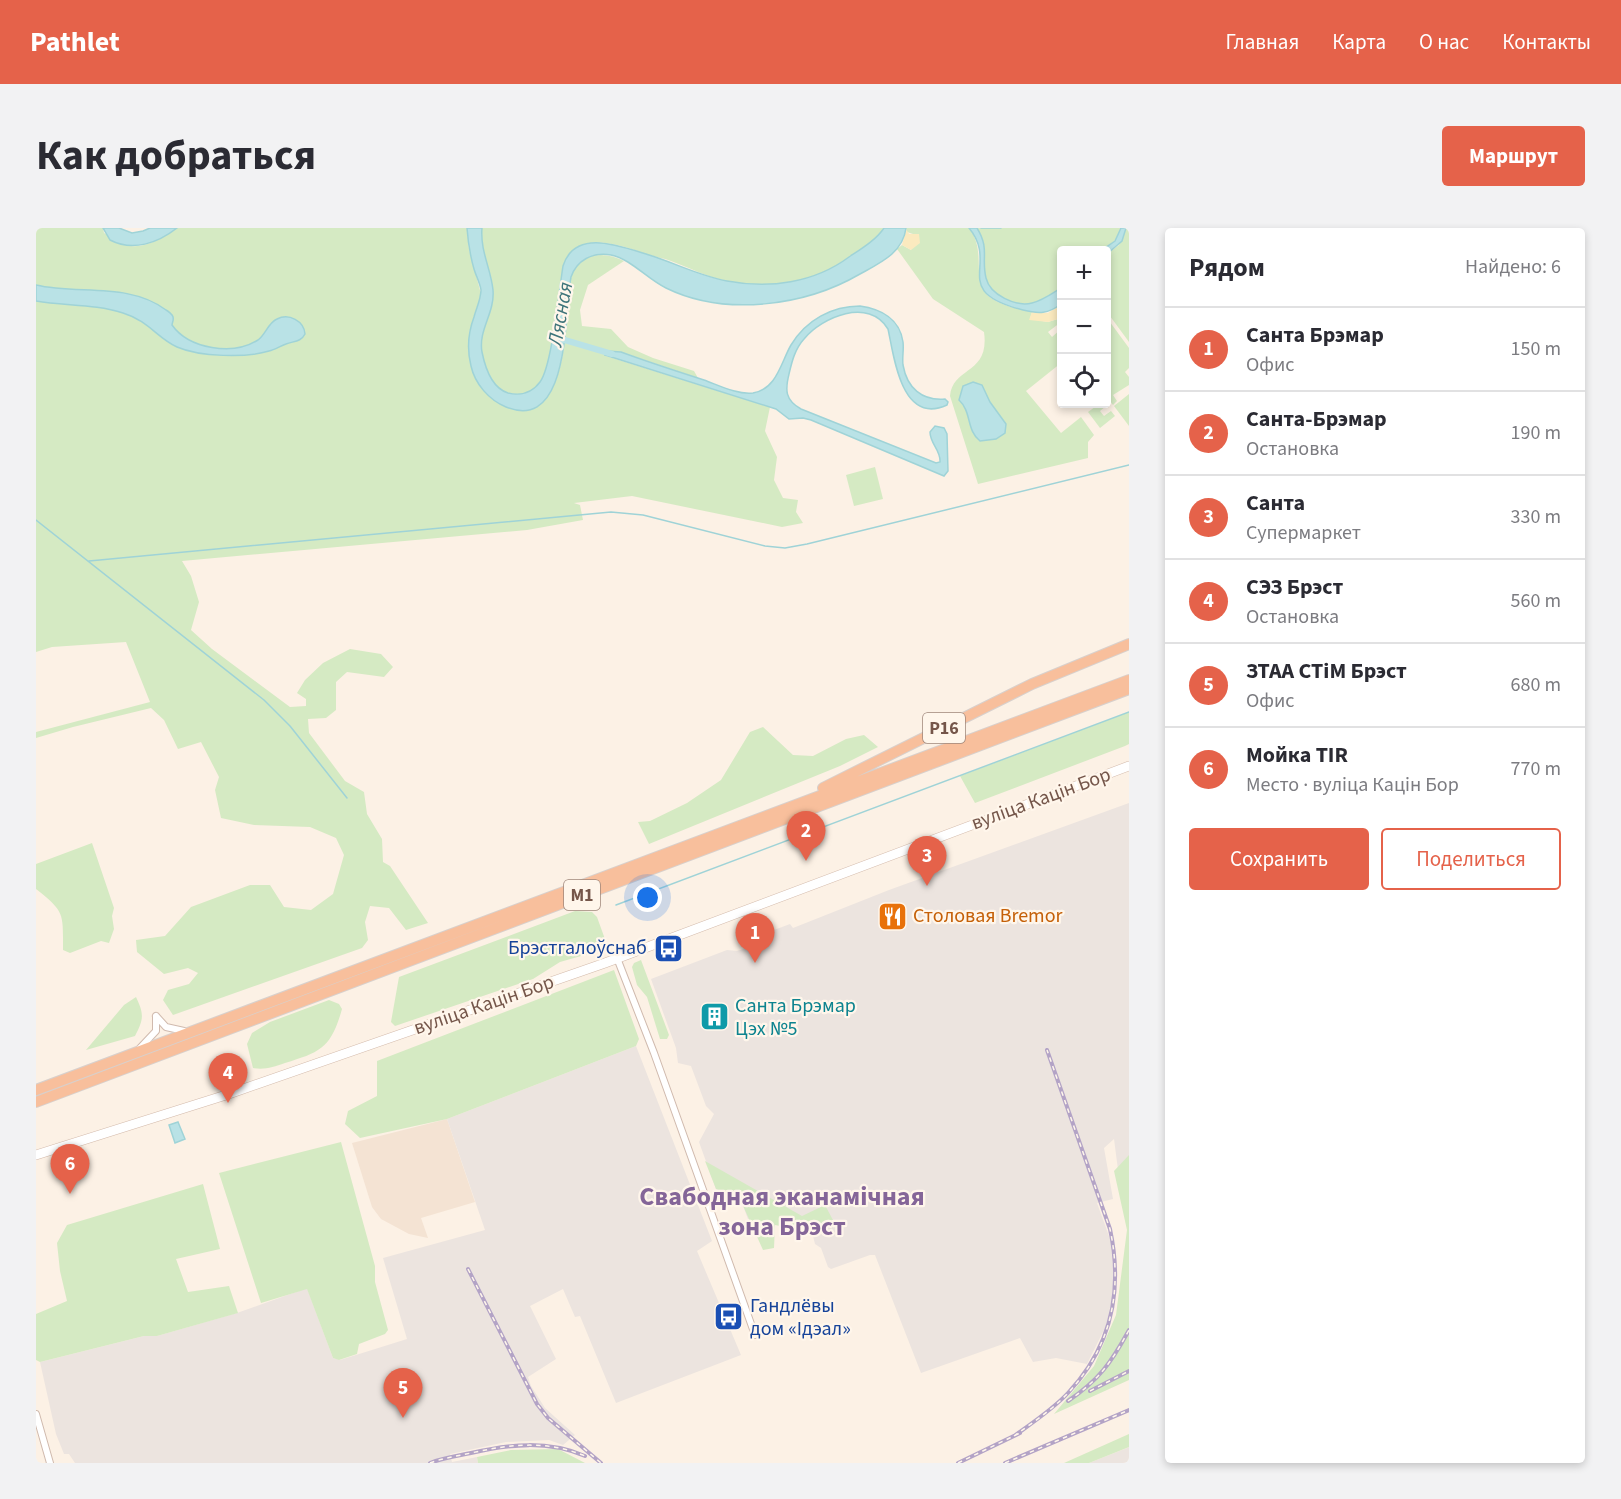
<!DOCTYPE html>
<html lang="ru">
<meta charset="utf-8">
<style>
:root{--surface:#fff;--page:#f2f2f3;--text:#2b2b33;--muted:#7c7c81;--line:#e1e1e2;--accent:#e5624a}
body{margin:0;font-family:"Source Sans 3",sans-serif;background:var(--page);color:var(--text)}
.controls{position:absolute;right:18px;top:18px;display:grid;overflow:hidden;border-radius:6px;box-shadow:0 3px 9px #0003}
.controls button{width:54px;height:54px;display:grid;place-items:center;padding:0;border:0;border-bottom:2px solid var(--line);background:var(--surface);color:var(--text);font:30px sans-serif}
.you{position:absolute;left:612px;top:670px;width:21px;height:21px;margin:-15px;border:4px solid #fff;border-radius:50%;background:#1a73e8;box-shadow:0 0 0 9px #1a73e833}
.badge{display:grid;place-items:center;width:39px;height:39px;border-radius:50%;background:var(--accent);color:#fff;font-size:20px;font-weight:700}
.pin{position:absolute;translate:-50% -50px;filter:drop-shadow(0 2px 3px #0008)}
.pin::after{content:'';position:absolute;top:32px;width:21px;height:18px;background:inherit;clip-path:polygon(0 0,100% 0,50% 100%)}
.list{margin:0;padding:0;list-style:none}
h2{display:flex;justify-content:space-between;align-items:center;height:78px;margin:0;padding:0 24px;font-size:26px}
h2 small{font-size:20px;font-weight:400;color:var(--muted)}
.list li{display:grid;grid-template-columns:39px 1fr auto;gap:18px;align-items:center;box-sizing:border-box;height:84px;padding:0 24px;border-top:2px solid var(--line)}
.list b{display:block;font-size:22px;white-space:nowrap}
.list p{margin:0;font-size:20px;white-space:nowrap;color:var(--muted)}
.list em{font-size:20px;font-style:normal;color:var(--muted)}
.actions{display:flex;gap:12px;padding:18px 24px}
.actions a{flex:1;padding:14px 0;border:2px solid var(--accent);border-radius:6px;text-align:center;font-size:21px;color:var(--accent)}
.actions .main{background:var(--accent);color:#fff}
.icon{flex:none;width:33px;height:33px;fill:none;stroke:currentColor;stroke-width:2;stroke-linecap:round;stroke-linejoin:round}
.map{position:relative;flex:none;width:1093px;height:1235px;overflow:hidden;border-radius:6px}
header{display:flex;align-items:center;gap:36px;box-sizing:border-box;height:84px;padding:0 30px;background:var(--accent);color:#fff}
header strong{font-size:28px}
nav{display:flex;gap:33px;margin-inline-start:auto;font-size:21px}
.intro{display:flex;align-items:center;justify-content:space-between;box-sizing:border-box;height:144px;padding:0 36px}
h1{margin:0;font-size:42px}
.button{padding:15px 27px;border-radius:6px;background:var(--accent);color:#fff;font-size:21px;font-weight:700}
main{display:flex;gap:36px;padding:0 36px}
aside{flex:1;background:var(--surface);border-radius:6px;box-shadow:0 3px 9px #0003}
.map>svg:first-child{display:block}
.residential{fill:#f4e3d3}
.industrial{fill:#ece4df}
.green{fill:#d5eac3}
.sand{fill:#fbeabf}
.water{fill:#b9e2e6;stroke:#9fd3d7;stroke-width:1.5}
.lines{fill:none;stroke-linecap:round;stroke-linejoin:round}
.stream{stroke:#9fd3d7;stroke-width:1.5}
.canal{stroke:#b9e2e6;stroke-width:6}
.minor-casing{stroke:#d0baae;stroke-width:8}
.secondary-casing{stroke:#d3baab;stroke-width:10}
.trunk-casing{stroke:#d8d0cc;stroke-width:12}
.minor{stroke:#fff;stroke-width:6}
.secondary{stroke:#fff;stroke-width:9}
.trunk{stroke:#f8bf9c;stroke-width:10}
.rail-casing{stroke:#b3a3c6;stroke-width:4}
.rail{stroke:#fff6eb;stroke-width:1.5;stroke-dasharray:4.5;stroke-linecap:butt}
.labels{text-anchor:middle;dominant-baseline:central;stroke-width:4.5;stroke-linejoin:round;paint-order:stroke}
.shield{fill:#fff6eb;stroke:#9e867a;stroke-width:1.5}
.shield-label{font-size:18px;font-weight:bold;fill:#75564a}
.street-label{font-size:20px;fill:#75564a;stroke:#fff6eb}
.food-label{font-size:20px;fill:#c56008;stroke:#fff6eb;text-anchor:start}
.transit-label{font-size:20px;fill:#164399;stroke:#fff6eb;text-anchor:end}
.culture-label{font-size:20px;fill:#0d838f;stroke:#fff6eb;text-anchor:start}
.water-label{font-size:21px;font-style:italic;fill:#3e747a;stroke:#fff6eb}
.district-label{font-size:26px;font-weight:bold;fill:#846598;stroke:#fff6eb}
</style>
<header>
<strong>Pathlet</strong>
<nav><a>Главная</a><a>Карта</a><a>О нас</a><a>Контакты</a></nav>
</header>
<div class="intro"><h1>Как добраться</h1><a class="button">Маршрут</a></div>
<main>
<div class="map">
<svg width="1093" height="1235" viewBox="0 0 1093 1235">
<rect width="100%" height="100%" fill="#fcf1e5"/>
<path class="residential" d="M411,891L439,974L385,990L392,1010L373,1006L345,991L336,979L316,915Z"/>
<path class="industrial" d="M1093,575V985L1087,980L1078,911L1068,920L1077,971L1061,975L1074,1011L1078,1046L1077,1066L1070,1098L1051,1136L1020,1130L997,1134L984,1110L885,1145L839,1027H834L795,1041L792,1039L785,1020L779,1016L776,1004L712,991L704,970L680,961L663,914L678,886L670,878L655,838L642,835L640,820L615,751L691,722L701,723L713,719L714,721L728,716L725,707L754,696L757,700L853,662Z
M600,818L676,1013L661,1023L705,1127L580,1175L544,1088L539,1089L527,1061L494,1078L520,1131L492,1149L495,1158L509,1180L539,1207L527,1217L513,1212L470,1214L414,1226L416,1234L441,1229L442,1235H39L33,1226H28L20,1206L4,1134L108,1108H121L201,1085L271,1060L297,1130L304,1132L371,1111L347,1030L449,1002L411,891Z
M1093,1219V1235H1053L1091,1220Z"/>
<path class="green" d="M0,0H67L68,5C77,9 87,16 95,18C110,20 130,8 141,0H431L433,21L445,66L433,105L435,138L439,150L448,163L463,175L506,174C536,144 526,85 536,46C547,24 568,23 588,33L552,57L544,82L546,98L575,101L592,119L617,130L658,143L662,150L585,124L580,123L570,128L734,179L729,203L741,229L738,252L747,270L762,272L760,284L767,295L746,299L596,268L538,275L544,277L547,292L491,302L146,333L155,348L163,374L155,402L176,421L254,479L270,478V471L261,465L269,452L287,435L314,421L345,426L357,439L348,449L311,444L300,454V482L290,490L272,491L273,505L309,553L328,564L331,586L346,611L347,634L354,638L392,695L370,702L353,680L334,678L329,694L332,712L326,720L137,787L127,772L132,762L153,756L162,745L152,740L128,746L101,724L100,712L129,708L155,679L214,657H234L248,679L275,682L297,666L308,627L300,610L274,599L218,597L185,590L179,562L183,549L165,514L142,521L128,492L115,480L37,499L0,510V504L114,474L90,414L16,419L0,424Z
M446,0H848C840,12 825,21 813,29C778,55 733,61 691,53C671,49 654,40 635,33C627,30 620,29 613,27C585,17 539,0 527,38C523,62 516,138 504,154C497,165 484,168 472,165C456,160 449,139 446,124C442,102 459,85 457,62C455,41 444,23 446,0Z
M870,0H933C952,24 933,55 955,70C967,78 982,81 996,84L994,91L1012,94L1025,90V94L1012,104L1016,109L1025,101V135L990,163L1025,205L1045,189L1058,207L1052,214V230L942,256L914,168C917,138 954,147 948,104L897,71L861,21L866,17L875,22L877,6L871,4Z
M941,0H1085C1076,30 1050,22 1026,22L1025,60C1017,65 1006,73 996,75C980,79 954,67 950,50C945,30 954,21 941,0Z
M1090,0H1093V114L1071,84V26L1083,17Z
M1071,90L1093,120V140L1089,144L1093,149V157L1077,167L1081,173L1077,177L1071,169Z
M1093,166V198L1078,178Z
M1063,176H1069L1070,178L1064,183L1068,188L1075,183L1079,188L1064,200L1052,184Z
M839,239L847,271L818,278L810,247Z
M1093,484V516L1089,518L939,575L924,548Z
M727,499L757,527L777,528L810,511L828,507L842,519L804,538L613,616L602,594L614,593L651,575L685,552L714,504Z
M56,615L78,680L76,688L78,701L73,715L65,713L34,725L27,722C27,685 29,684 0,661V636Z
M539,683L556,684L561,689L570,714L566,722L524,734L497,751L359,798L355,794L363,749Z
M605,732L633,807L631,811H624L611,769L601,757L596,739L598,735Z
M578,742L603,811L600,818L411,891L324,910L309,896L312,883L341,868V833Z
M100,769C108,786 108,791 99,808L50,822L88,777Z
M293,772L303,776L306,781C295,820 285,824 249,835C237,839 229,842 217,840L211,816L216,805L234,794Z
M305,914L339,1038V1054L352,1102L349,1106L323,1116L321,1126L303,1132L297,1130L271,1061L225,1075L183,945Z
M1093,927V1152L1018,1186L1058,1138L1080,1087L1091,1002L1078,943Z
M669,933L766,988L789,977L798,994L776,1004L739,997L738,1020L727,1022L704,971L680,961Z
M167,956L184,1021L140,1031L152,1064L193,1058L202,1085L121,1108H108L4,1134L0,1132V1086L31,1073L24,1043L21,1015L31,997Z
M1093,1206V1219L1053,1235H1028Z
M522,1221L549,1235H442L441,1229L475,1222Z"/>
<path class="sand" d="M870,1L873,6H883L884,15L875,22L866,17Z
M1024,77L1025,90L1012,94L993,92L996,84L1012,85Z"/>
<path class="water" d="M67,0H83L96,5L107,3L114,0H141C122,15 97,24 74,12Z
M431,0H446C444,23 455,41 457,62C459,85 442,102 446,124C449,139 456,160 472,165C484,168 496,165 504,154C516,138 523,62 527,38C539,0 584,18 613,27C639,35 664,48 691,53C733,61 778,55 813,29C825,21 840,12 848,0H870C867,25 844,35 824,46C769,78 689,89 630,60C611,51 595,31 575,27C556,24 541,32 535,49C528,84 535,205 470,179C453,172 439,156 435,138C431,122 432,105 438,89C440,81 445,71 445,62C444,55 440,48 438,41C434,27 432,14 431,0Z
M933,0H941C954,21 945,30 950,50C954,67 980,79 996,75C1006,73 1017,65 1025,60V76C1012,86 1003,86 987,82C912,63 964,37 933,0Z
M1085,0H1090L1086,13L1071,26L1070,22H1066L1079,13Z
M0,57C42,67 93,54 130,82C132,83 137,87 137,89C138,92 136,95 136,97C153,121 197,128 222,112C230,106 232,95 241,91C253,85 268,93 269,106C265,114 258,113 250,116C244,118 239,122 233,123C210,130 164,129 141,119C121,110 113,93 87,85C59,76 29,78 0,73Z
M824,78C845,81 864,91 867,114C868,122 866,129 867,137C871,160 886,173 909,171L912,174L911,177C865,198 858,128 852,101C833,69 786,89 768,111C759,121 756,133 753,146C749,162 749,172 765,181L900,235L904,234C905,222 894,216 894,204L899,198L908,200L911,206L912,243L908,248L775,192L767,190L753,191L740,181L569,127L571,123L585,124C612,134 640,143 668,152C682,157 702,167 717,165C741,161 745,134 755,117C770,92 796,78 824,78Z
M937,154L946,157L954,174L970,196L969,205L960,211L944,213C930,202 936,184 923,172L927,158Z
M142,894L149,911L139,915L133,897Z"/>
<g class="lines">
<path class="stream" d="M945,0H965
M0,292L228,472L254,498L311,570
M53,333L575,284L607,287L729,318L749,320L771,316L1093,237
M580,677L1093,484"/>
<path class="canal" d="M522,110L576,126"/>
<defs>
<path id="minor" d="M581,730L618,825L719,1107
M120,788L130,799L148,803
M104,820L120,803V788
M0,1186L14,1235"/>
<path id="secondary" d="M0,927L190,867L569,735L1093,538"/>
<path id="trunk" d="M787,560L996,456L1093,416
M0,862L1093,452
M0,874L1093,461"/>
</defs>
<use href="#minor" class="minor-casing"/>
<use href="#secondary" class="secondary-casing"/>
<use href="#trunk" class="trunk-casing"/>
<use href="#minor" class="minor"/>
<use href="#secondary" class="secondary"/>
<use href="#trunk" class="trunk"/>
<defs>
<path id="rail" d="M432,1041L501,1176L512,1190L565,1235
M1054,1163L1093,1143
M1032,1173C1063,1152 1075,1135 1093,1102
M978,1208C996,1195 1016,1182 1032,1165C1076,1118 1087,1062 1074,1001L1011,822
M394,1235C407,1230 421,1228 435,1225C475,1216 511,1212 549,1228
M922,1235L984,1205
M969,1235L1093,1182"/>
</defs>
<use href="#rail" class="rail-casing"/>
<use href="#rail" class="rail"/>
</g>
<defs>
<symbol id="restaurant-square" viewBox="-11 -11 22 22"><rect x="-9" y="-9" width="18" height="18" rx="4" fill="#e8710a" stroke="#fff6eb"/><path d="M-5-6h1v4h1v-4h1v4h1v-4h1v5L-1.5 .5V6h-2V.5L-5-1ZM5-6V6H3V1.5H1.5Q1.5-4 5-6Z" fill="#fff"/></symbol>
<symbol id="bus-square" viewBox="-11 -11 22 22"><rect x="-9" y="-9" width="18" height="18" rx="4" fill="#1a4fb4" stroke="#fff6eb"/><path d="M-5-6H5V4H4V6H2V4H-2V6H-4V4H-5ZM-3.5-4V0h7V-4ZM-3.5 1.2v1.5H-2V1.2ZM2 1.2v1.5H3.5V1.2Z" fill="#fff"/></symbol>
<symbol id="building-square" viewBox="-11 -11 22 22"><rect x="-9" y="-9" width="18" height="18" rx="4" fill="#0f9aa8" stroke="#fff6eb"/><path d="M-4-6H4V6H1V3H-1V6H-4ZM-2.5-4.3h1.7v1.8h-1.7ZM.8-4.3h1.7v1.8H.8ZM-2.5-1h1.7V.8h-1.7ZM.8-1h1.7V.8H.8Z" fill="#fff"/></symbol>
</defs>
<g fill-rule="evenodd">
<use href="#restaurant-square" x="840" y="672" width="33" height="33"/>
<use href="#bus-square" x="616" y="704" width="33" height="33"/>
<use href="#building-square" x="662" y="772" width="33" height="33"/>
<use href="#bus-square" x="676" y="1072" width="33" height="33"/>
</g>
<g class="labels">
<g class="shield">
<rect x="887" y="485" width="42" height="30" rx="4.5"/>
<rect x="528" y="652" width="36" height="30" rx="4.5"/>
</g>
<g class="shield-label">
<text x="908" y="500">Р16</text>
<text x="546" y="667">М1</text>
</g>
<g class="street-label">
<text transform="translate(1005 571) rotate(-20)">вуліца Кацін Бор</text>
<text transform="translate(448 777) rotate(-19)">вуліца Кацін Бор</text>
</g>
<g class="food-label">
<text x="877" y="688">Столовая Bremor</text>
</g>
<g class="transit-label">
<text x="611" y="720">Брэстгалоўснаб</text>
<text x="714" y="1078" text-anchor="start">Гандлёвы<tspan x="714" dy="23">дом «Ідэал»</tspan></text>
</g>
<g class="culture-label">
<text x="699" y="778">Санта Брэмар<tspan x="699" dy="23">Цэх №5</tspan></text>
</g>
<g class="water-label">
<text transform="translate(524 86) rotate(-80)">Лясная</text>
</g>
<g class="district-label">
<text x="746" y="968">Свабодная эканамічная<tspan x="746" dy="30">зона Брэст</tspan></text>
</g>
</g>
</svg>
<div class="controls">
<button>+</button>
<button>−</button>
<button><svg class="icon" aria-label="locate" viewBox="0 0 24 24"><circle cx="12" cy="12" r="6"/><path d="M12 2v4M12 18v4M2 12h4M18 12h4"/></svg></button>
</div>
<div class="you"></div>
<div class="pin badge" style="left:719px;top:735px">1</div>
<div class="pin badge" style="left:770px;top:633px">2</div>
<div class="pin badge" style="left:891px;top:658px">3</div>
<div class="pin badge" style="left:192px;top:875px">4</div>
<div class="pin badge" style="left:367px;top:1190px">5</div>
<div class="pin badge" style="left:34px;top:966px">6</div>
</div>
<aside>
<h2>Рядом<small>Найдено: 6</small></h2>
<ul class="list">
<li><span class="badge">1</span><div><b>Санта Брэмар</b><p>Офис</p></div><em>150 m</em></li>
<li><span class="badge">2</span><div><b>Санта-Брэмар</b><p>Остановка</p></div><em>190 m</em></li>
<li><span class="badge">3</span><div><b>Санта</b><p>Супермаркет</p></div><em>330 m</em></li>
<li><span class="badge">4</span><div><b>СЭЗ Брэст</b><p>Остановка</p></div><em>560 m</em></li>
<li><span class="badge">5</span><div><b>ЗТАА СТіМ Брэст</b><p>Офис</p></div><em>680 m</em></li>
<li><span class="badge">6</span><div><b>Мойка TIR</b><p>Место · вуліца Кацін Бор</p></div><em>770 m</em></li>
</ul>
<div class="actions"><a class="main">Сохранить</a><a>Поделиться</a></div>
</aside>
</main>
